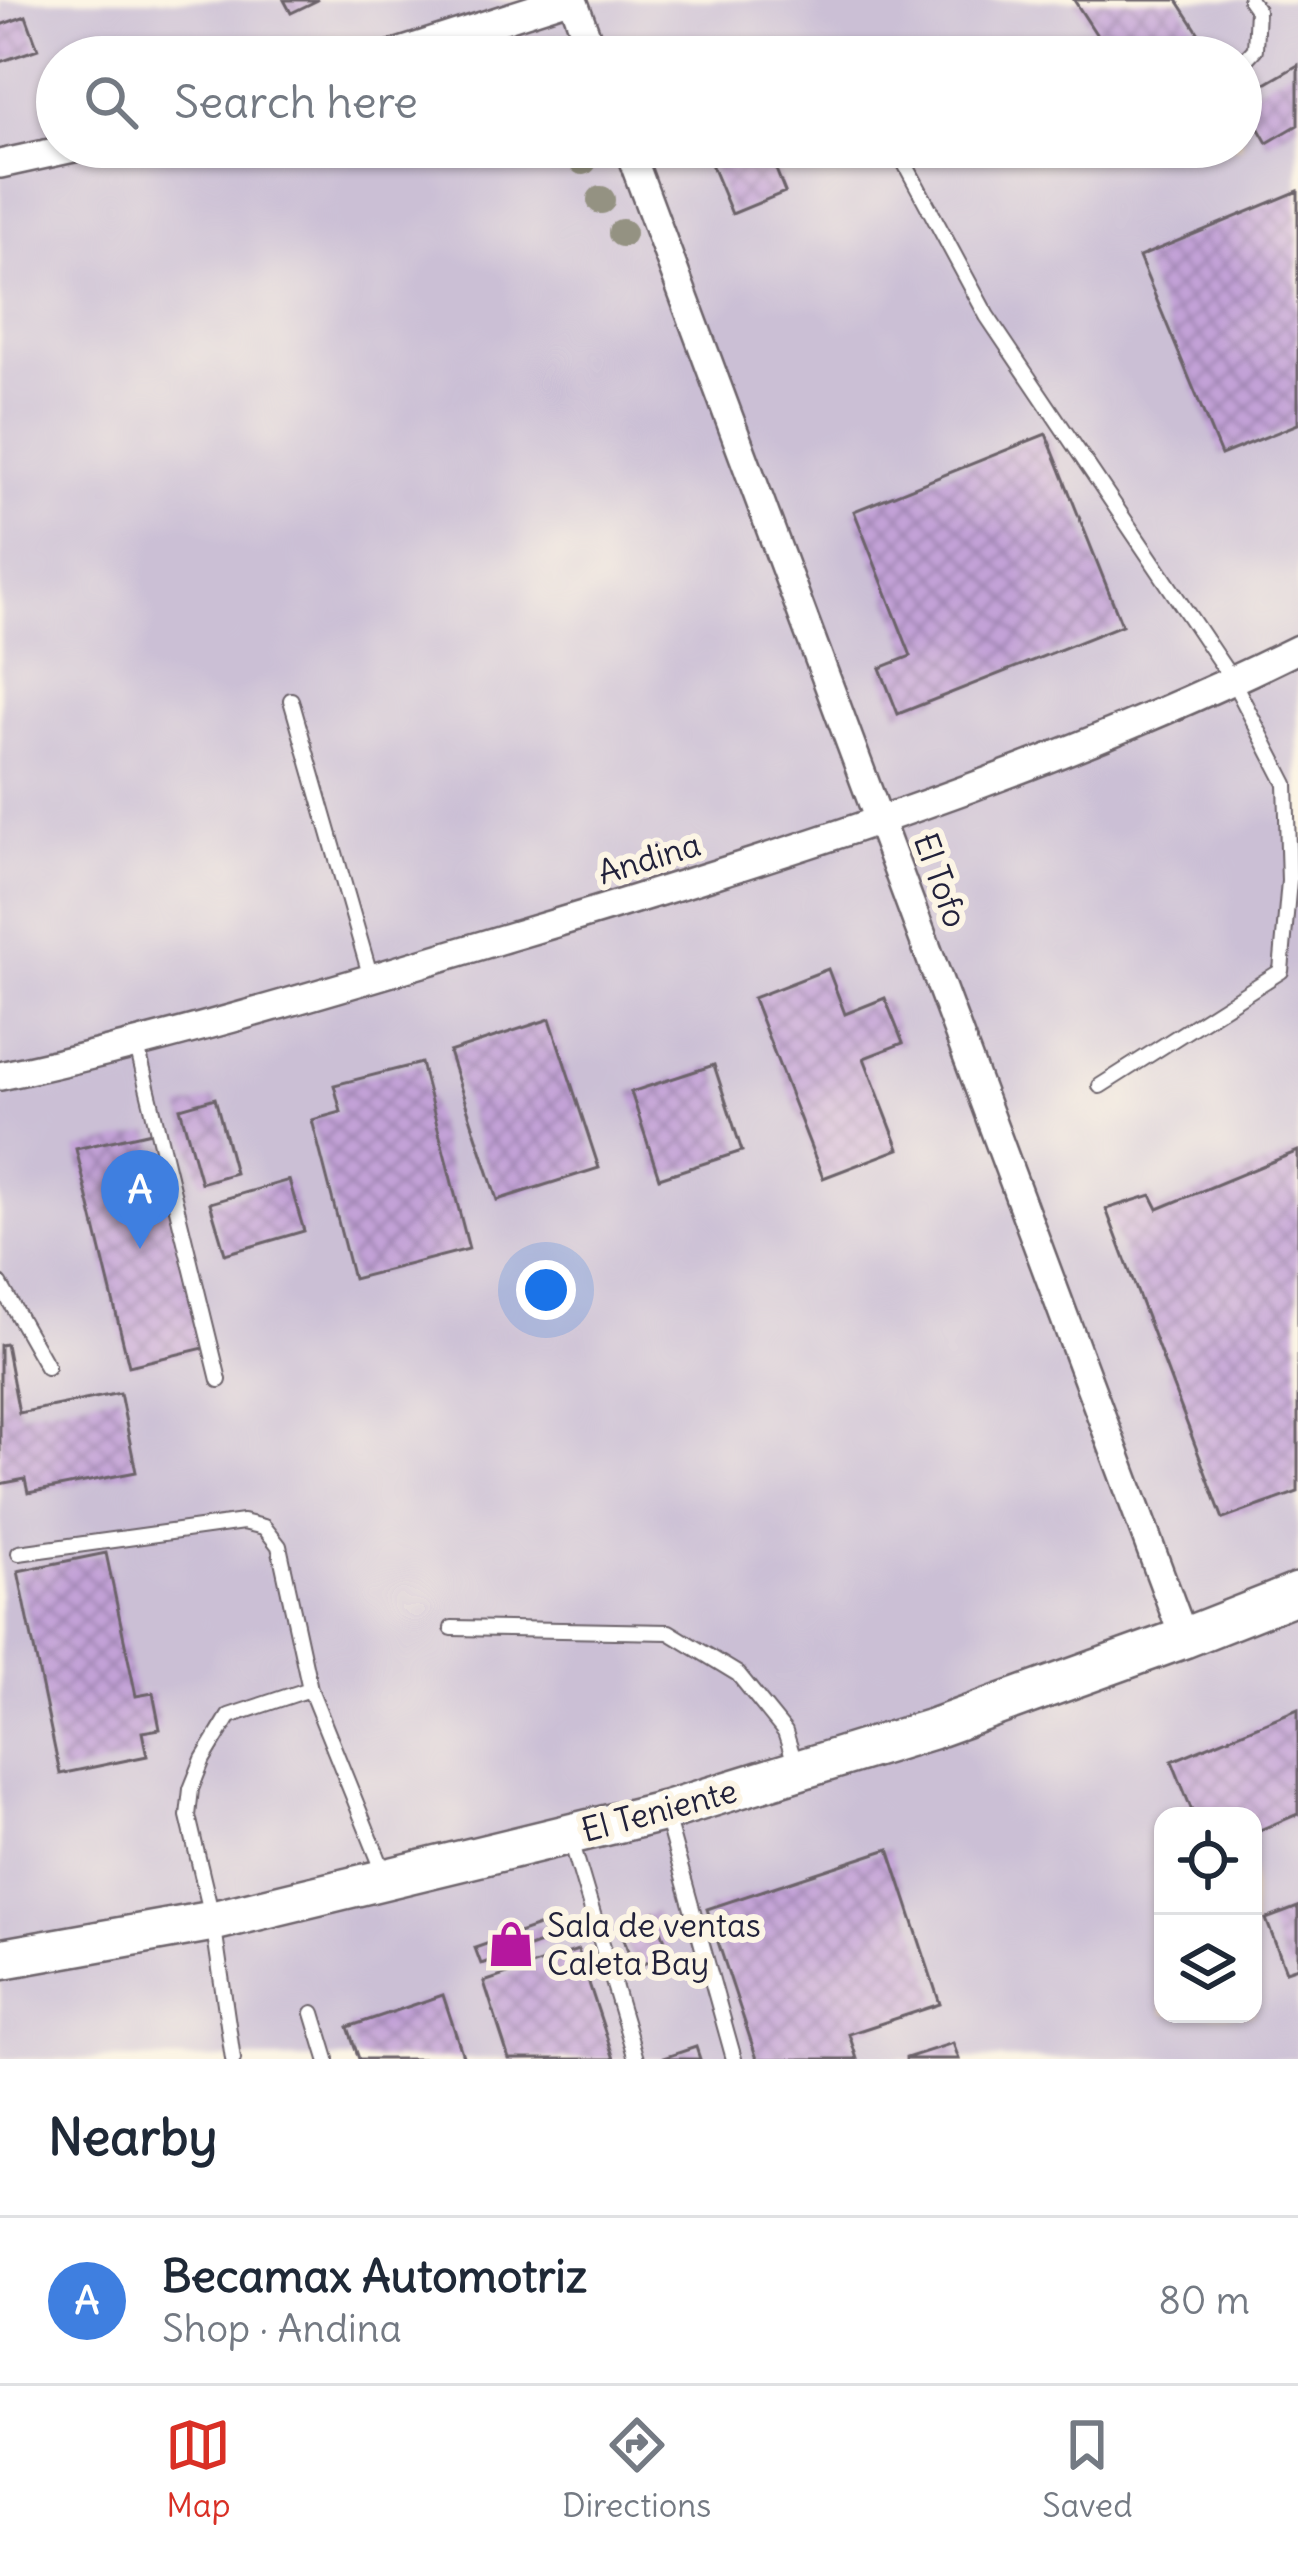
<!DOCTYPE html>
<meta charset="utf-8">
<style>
:root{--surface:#fff;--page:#f6f6f7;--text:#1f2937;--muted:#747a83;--line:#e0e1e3;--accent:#d93025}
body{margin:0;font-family:Delius,sans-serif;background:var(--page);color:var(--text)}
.controls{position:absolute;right:36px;bottom:36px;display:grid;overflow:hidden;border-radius:24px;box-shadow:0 3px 9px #0004}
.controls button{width:108px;height:108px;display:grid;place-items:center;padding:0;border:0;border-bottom:3px solid var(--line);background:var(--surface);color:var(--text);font:60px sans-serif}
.you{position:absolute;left:546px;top:1290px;width:42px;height:42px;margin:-30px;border:9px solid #fff;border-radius:50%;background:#1a73e8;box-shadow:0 0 0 18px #1a73e833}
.badge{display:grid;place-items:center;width:78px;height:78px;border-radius:50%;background:var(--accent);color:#fff;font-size:39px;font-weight:700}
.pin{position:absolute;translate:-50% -99px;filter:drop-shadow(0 3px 6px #0008)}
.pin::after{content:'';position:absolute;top:63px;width:42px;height:36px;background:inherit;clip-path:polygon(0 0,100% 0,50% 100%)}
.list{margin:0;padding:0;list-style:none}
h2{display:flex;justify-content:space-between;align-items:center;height:156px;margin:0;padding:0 48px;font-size:51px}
h2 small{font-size:39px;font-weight:400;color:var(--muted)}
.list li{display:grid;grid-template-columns:78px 1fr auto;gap:36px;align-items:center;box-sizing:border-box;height:168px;padding:0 48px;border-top:3px solid var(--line)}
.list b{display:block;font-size:45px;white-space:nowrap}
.list p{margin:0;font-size:39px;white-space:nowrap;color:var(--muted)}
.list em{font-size:39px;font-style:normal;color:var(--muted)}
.icon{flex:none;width:66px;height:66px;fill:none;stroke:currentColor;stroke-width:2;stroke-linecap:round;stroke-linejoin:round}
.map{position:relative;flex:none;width:1298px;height:2059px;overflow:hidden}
.search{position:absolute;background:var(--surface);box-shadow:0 3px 9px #0004;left:36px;right:36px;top:36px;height:132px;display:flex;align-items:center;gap:30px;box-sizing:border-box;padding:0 42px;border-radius:66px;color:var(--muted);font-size:45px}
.sheet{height:324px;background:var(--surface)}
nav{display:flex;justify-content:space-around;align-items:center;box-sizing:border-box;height:168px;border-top:3px solid var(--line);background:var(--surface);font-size:33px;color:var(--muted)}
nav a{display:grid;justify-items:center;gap:6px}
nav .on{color:var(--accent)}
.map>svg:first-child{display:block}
.industrial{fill:#cbbfd5;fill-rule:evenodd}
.building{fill:url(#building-cross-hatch)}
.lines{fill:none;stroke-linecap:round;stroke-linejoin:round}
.service-casing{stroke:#6c636a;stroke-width:18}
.minor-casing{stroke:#6c636a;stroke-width:32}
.secondary-casing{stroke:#6c636a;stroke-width:44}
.service{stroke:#fff;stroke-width:14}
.minor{stroke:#fff;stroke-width:27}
.secondary{stroke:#fff;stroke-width:39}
.tree{fill:#949282}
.labels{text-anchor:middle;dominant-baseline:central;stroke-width:12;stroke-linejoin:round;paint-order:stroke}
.street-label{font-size:33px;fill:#22223b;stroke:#fcf5e5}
.poi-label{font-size:33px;fill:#22223b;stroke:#fcf5e5;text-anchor:start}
</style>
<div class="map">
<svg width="1298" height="2059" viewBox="0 0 1298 2059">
<defs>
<pattern id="building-cross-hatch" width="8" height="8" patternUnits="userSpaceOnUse" patternTransform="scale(3)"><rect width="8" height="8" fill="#c3a2d7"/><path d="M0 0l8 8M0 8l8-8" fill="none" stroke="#9e84b0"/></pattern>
</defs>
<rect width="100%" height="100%" fill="#fcf5e5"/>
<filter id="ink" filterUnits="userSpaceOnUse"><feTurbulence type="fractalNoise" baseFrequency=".00833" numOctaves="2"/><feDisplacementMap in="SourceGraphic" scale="24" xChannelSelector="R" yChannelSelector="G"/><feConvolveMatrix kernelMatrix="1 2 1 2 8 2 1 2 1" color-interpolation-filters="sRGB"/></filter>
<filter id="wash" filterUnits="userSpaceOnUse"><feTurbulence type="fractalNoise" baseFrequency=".004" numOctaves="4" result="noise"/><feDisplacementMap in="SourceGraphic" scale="48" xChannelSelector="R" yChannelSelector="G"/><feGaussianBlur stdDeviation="2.7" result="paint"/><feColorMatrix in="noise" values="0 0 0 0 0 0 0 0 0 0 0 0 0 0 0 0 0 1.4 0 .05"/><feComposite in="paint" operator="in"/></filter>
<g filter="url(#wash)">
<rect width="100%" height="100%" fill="#f4ddc0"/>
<path class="industrial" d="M0,0H1298V2059H0ZM57,57H1241V147H57ZM1163,1816H1253V2014H1163Z"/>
<g id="blocks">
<path class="building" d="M284,0H318L291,13Z
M1074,0H1177L1207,46L1189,57H1111Z
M26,16L38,49L0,62V25Z
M1298,65V125L1267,143L1241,98Z
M704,147H767L785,192L732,214Z
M1298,191V424L1221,455L1139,257Z
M1046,434L1122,625L898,714L880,668L911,656L854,511Z
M828,969L845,1014L885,998L903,1043L864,1058L899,1149L823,1178L753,998Z
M550,1019L599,1168L497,1200L449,1052Z
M421,1063L469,1249L353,1279L312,1120L341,1112L334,1085Z
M714,1065L742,1151L659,1178L631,1092Z
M215,1098L235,1173L201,1183L180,1108Z
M151,1132L204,1348L129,1366L76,1149Z
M1298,1151V1492L1223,1519L1106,1209L1151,1195L1158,1209Z
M289,1180L304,1231L225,1254L210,1203Z
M6,1344L19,1413L120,1393L136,1472L28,1493L25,1479L0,1484V1345Z
M106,1553L136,1696L153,1693L160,1729L142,1732L147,1756L60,1774L18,1571Z
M1298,1709V1814L1253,1833V1816H1194L1172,1761Z
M889,1849L940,2004L849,2034L857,2059H757L707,1909Z
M1298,1907V1967L1286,1971L1266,1919Z
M655,1912L670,1955L633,1967L619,1923Z
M541,1925L546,1941L481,1964L475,1948Z
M578,1950L614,2059H509L484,1982Z
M443,1995L464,2059H359L348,2027Z
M953,2043L959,2059H906V2058Z
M696,2047L700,2059H663V2058Z"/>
</g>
</g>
<g filter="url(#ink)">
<use href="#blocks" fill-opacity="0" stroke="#6c636a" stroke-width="3"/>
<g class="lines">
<defs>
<path id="service" d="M1241,64L1255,49L1257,10L1250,0
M896,147L987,316L1233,681L1286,784L1289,881L1281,971L1100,1086
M291,700L371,978
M136,1042L219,1380
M0,1284L47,1367
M19,1553L243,1522L264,1527L279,1546L310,1689L385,1875
M452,1628L669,1632L738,1674L785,1732L796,1766
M666,1816L734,2059
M571,1840L636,2059
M313,2013L327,2059
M233,2059L213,1921L188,1816L191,1789L203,1759L229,1716L310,1689"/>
<path id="minor" d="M573,0L594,57
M385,57L563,0
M628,147L1184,1638
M0,164L78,147
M0,1076C174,1039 345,986 516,935C782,856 1048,772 1298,649"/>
<path id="secondary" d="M0,1959L213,1921L665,1811L932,1729L1184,1638L1298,1593"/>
</defs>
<use href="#service" class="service-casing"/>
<use href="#minor" class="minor-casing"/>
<use href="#secondary" class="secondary-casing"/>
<use href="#service" class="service"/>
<use href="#minor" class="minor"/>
<use href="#secondary" class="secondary"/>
</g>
<g class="tree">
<circle cx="583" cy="161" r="14"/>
<circle cx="601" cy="200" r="14"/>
<circle cx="622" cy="233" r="14"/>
</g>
</g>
<defs>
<symbol id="shop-bare" viewBox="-9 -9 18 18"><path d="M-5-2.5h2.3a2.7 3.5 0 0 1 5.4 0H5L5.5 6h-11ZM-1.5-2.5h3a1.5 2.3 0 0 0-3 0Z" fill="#b5179e" stroke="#fcf5e5" stroke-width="2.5" paint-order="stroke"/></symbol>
</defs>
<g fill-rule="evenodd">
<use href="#shop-bare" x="478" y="1911" width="66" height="66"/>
</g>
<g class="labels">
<g class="street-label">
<text transform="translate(649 858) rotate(-17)">Andina</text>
<text transform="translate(941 880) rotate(70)">El Tofo</text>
<text transform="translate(659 1810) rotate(-15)">El Teniente</text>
</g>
<g class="poi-label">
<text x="547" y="1925">Sala de ventas<tspan x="547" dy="38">Caleta Bay</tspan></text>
</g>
</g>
</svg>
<div class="controls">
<button><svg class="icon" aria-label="locate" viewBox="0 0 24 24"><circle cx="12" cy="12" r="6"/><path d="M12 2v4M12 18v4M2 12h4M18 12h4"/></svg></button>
<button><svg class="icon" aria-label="layers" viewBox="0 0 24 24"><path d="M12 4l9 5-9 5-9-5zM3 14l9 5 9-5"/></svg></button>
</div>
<div class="you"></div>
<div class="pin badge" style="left:140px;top:1249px;background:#3f7fe0">A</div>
<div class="search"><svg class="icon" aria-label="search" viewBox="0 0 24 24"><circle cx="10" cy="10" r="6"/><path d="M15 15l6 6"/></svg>Search here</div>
</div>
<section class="sheet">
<h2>Nearby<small></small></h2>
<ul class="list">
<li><span class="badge" style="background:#3f7fe0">A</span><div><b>Becamax Automotriz</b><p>Shop · Andina</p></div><em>80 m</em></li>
</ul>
</section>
<nav>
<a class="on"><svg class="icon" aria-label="map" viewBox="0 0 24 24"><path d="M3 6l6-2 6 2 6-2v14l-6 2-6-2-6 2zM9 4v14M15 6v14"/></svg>Map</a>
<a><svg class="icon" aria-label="directions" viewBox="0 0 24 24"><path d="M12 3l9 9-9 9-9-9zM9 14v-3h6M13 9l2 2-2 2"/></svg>Directions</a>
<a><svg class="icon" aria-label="saved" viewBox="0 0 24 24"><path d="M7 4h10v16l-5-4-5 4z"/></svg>Saved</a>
</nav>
